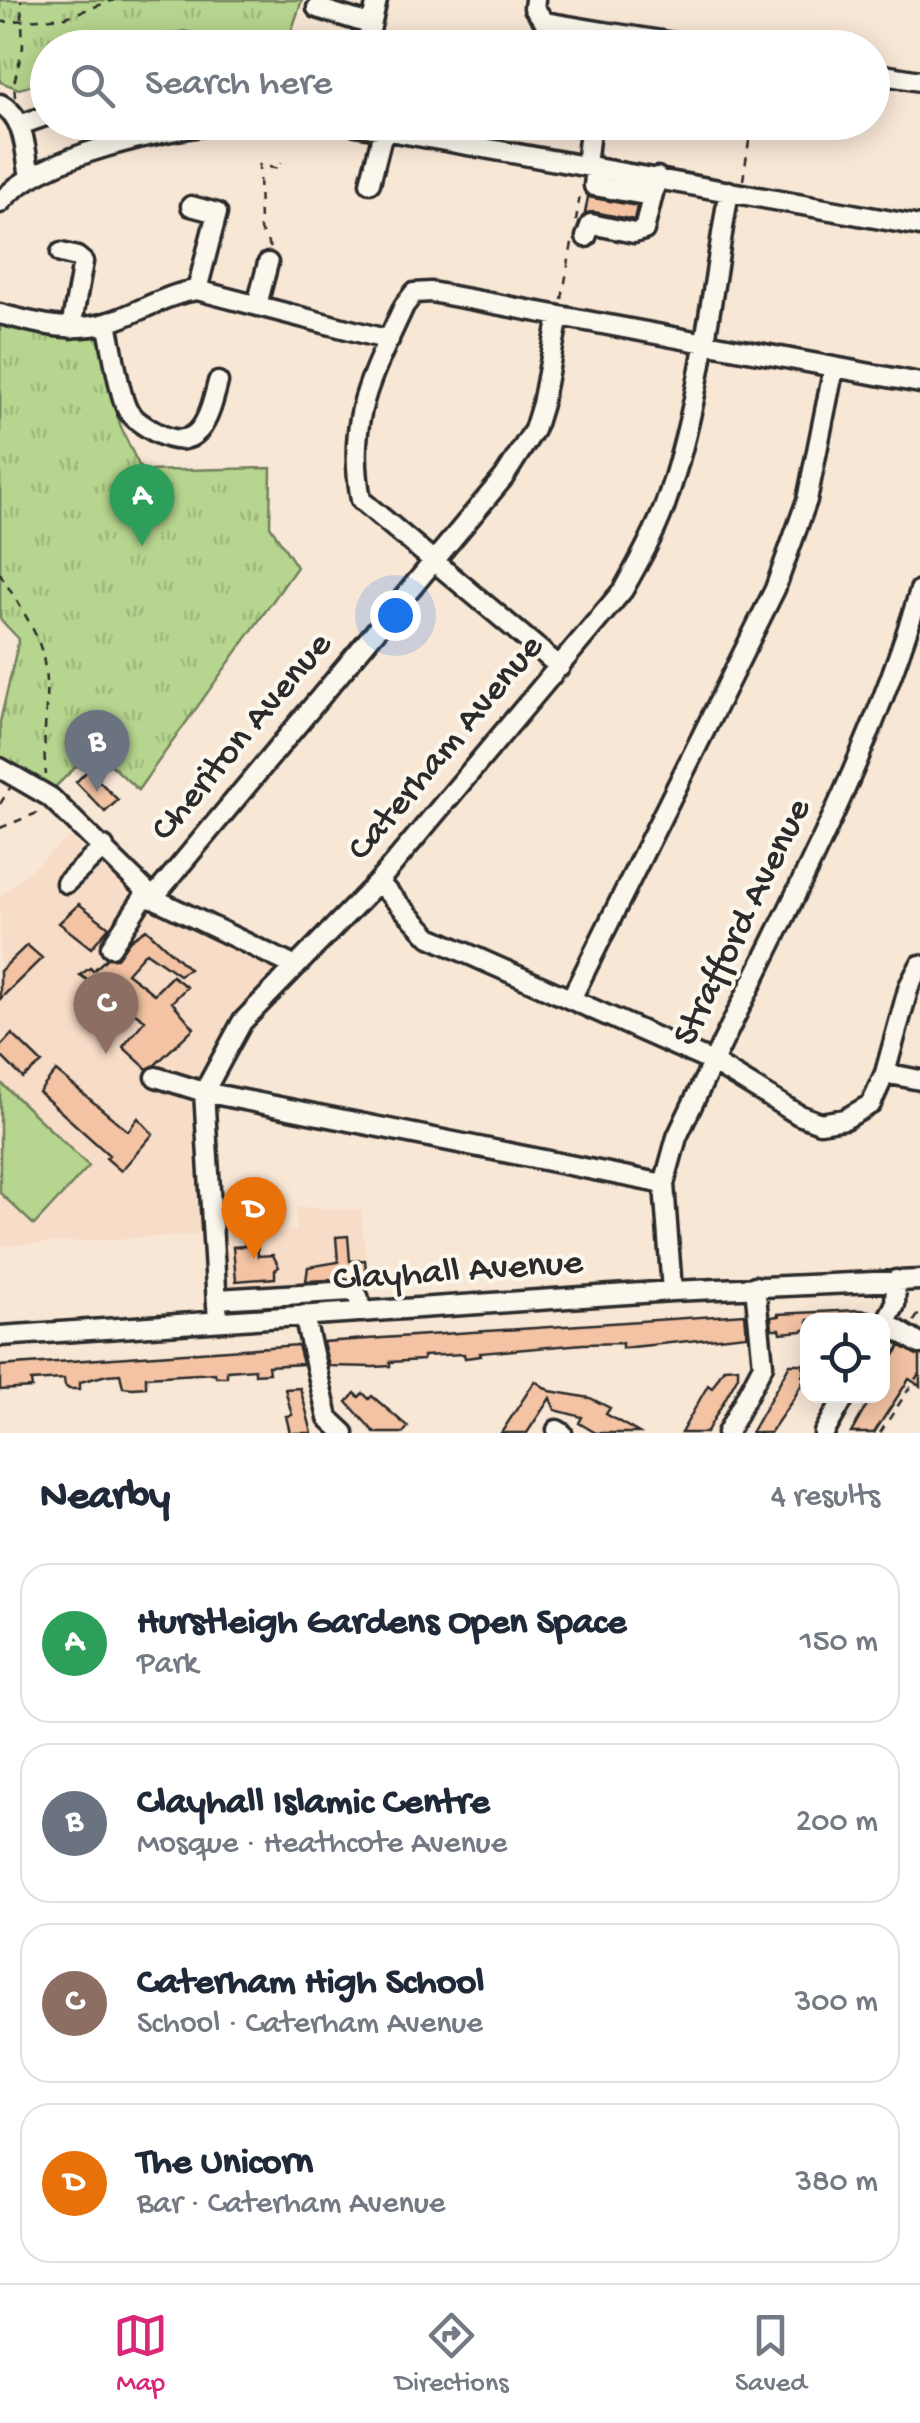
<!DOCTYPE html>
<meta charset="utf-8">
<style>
:root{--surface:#fff;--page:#f2f2f3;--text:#1f2937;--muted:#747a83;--line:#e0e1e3;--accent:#db2777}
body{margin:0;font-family:"Gochi Hand",sans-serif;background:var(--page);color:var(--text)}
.controls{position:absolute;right:30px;bottom:30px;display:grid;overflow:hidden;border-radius:20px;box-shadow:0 5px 25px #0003}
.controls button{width:90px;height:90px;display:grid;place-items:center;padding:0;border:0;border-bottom:2px solid var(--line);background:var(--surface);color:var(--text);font:50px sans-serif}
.you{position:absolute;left:395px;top:615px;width:35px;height:35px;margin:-25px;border:8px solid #fff;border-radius:50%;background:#1a73e8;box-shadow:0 0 0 15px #1a73e833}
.badge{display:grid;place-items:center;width:65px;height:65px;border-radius:50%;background:var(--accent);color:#fff;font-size:32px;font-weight:700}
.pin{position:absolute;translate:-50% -82px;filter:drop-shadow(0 2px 5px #0008)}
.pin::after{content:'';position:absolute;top:52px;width:35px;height:30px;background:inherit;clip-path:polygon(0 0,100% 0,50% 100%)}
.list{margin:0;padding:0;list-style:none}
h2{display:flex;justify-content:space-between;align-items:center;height:130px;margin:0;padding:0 40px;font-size:42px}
h2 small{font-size:32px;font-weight:400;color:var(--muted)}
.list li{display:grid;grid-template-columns:65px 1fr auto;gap:30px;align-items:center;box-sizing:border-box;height:160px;margin:0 20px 20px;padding:0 20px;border:2px solid var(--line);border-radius:30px}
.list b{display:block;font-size:38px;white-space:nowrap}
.list p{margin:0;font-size:32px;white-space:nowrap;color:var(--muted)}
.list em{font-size:32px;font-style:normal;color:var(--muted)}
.icon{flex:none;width:55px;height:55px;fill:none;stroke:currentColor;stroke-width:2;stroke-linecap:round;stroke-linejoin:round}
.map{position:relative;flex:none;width:920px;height:1433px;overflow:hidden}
.search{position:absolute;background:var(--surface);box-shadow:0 5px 25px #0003;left:30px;right:30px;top:30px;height:110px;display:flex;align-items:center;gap:25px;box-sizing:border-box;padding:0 35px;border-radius:55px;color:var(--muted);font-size:38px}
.sheet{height:850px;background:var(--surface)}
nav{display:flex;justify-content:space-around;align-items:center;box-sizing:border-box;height:140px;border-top:2px solid var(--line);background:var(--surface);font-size:28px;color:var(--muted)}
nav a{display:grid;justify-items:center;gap:5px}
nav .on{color:var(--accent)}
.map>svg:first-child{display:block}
.built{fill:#f7dcc7}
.park{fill:url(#park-tufts);stroke:#70805c;stroke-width:2.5}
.garden{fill:#b6d58e;stroke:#70805c;stroke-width:2.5}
.building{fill:#f3c3a3;stroke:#2b2b2b;stroke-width:2.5}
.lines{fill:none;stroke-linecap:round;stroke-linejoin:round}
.minor-casing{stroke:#2b2b2b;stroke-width:25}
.path{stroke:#2b2b2b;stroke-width:2.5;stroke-dasharray:8 8;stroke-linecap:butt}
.minor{stroke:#fbf7ec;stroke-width:18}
.labels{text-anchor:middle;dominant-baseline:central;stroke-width:8;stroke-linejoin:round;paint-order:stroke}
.street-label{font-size:38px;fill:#2b2b2b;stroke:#fbf7ec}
</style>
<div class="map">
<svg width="920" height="1433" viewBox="0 0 920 1433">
<defs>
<pattern id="park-tufts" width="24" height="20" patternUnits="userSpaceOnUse" patternTransform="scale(2.5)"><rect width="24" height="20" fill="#b6d58e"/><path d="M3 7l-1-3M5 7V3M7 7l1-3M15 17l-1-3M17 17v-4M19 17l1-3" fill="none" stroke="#9db77b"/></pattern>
</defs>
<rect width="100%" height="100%" fill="#f9e7d6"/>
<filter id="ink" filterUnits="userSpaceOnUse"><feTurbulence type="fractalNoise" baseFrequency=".01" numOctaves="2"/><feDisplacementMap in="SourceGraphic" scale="20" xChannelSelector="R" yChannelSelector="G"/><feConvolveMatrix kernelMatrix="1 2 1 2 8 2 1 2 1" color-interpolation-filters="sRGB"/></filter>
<g filter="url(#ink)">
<path class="built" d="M69,837L148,907L280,969L233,1014L190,1094L202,1234L0,1246V896Z
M296,1207L361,1210L369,1295L361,1290H227L224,1236L296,1231Z"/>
<path class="park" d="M0,0H302L286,47H247L184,31L122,47L48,48L47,81L19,89L0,82Z
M0,322L99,332L105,337C109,352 107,364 109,378C112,412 126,440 142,471L271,468L270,526L297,567L138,790L94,749L51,791L21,768L0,759V722L19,639L0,619Z"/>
<path class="garden" d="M0,1082L89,1166L34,1225L0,1193Z"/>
<path class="building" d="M588,197L637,206L634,220L594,212L585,213Z
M88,770L118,800L105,812L76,782Z
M79,904L109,927L91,948L59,923Z
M146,929L189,969L179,975L146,952L127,973L154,994L172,976L187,987L172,1002L194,1028L155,1065L147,1069L123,1047L145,1020L80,975L90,968L93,971L107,958H117L130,940Z
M27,945L42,958L0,999V971Z
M12,1034L42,1063L23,1078L0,1055V1047Z
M56,1071L128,1131L138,1118L153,1134L121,1171L106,1158L109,1155L39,1092Z
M348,1236L350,1261L365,1260L367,1282L350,1279L306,1281L308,1267L338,1262L336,1237Z
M257,1239L258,1256L273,1255L279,1267L275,1270V1278L236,1281L233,1247L245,1246L244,1240Z
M859,1310L869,1311V1320H808V1328L802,1331L781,1333L780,1329H772L771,1317L779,1316L778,1314Z
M745,1314L747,1335L622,1348V1343L583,1344L480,1353L481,1356L465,1358L464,1354L423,1356V1360L390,1362V1366L374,1367L329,1366L323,1342Z
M298,1345L303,1364L268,1366L269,1373L255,1374V1369L227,1371V1377H216L215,1373L146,1377V1387L133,1388L123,1387L120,1374L107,1375L80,1382V1389H69L65,1386L64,1379L31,1381L32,1388L0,1390V1366Z
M900,1346L920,1356V1386L909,1379L874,1433H851L872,1396H882V1374Z
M790,1364H805L803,1368L805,1369L802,1376L805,1378L794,1398L770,1433H751Z
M738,1367V1376L706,1433H681L708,1385L712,1388L724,1368Z
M535,1381L550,1391L590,1398L610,1408L606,1414L639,1433H596L579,1423L582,1417L555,1410L550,1398L527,1433H501Z
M300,1388L305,1406L312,1433H290L286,1416L292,1415L285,1389Z
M355,1393L359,1397L363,1393L369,1399L372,1396L408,1427L403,1433H375L347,1402Z"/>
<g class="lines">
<defs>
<path id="minor" d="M535,0L534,8L545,22L604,32L602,48
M317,8L369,24
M604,32L706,48
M366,48L377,0
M872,73L920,81
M0,104C26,117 25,152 30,177
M339,122L920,226
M20,125L48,115
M586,165L591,122
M596,167L594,186L651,196
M370,183L384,128
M0,203C40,153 171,128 233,122
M191,206L217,213L197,290
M586,237L591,224L634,233L644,230L657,177
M61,253L77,257L83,262L71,328
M257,305L268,263
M0,314C35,323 72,334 109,322C139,313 165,294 197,290L389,340
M107,323C112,344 118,389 126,407C130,417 146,427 155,432C200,456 209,417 218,382
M560,667L361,500C346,418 371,378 404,306L414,293L431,292L920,383
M0,768L50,797L153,898L294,966
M378,882L430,937L712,1062L799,1115L820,1123L845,1119L871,1104L885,1073L909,986L920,965
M66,883L104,847
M111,947L143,898H153L504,477L534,430L542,404L559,316
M572,997L775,589L807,500L834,367
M885,1073L920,1080
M156,1077L204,1092L664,1184
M672,1291L664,1184L677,1137C761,956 863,782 920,590
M217,1299L351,1291L358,1296L362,1312
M304,1315L328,1418L344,1433
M218,1321L204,1092L242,1022L378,882L623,590C638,563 653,537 664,508C700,407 711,296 729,191
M886,1323L920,1344
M882,1329L895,1305L896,1280
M0,1336L672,1291L920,1280
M557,1430L562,1433
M727,1433L763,1365L755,1286
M824,1433L845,1396"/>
</defs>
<use href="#minor" class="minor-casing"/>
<path class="path" d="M0,22L66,17L114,0
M15,97L14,83L23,47L21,0
M743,180L752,122
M576,221L580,194
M271,248L260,230L259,165L279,169L281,163
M562,299L572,243
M0,573C14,599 37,628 43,657C51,696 41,736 46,775
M0,804L10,788
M0,828L42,811
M914,1321L920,1312
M880,1433L920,1372"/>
<use href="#minor" class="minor"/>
</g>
</g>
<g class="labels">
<g class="street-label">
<text transform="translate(243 738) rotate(-50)">Cheriton Avenue</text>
<text transform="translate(447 749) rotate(-50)">Caterham Avenue</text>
<text transform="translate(744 923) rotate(-64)">Strafford Avenue</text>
<text transform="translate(458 1273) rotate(-4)">Clayhall Avenue</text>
</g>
</g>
</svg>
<div class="controls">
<button><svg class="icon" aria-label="locate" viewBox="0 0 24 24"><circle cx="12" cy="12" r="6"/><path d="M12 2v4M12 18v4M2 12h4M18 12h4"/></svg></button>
</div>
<div class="you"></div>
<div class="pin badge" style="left:142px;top:546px;background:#2e9e5b">A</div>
<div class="pin badge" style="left:97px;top:792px;background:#6b7280">B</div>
<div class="pin badge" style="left:106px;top:1054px;background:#8d6e63">C</div>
<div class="pin badge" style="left:254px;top:1259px;background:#e8710a">D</div>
<div class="search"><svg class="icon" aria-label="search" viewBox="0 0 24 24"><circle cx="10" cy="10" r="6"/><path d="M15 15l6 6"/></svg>Search here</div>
</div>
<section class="sheet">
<h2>Nearby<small>4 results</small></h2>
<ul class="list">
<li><span class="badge" style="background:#2e9e5b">A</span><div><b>Hurstleigh Gardens Open Space</b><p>Park</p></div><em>150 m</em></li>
<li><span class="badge" style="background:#6b7280">B</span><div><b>Clayhall Islamic Centre</b><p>Mosque · Heathcote Avenue</p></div><em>200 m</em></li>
<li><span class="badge" style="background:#8d6e63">C</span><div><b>Caterham High School</b><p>School · Caterham Avenue</p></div><em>300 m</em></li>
<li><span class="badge" style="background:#e8710a">D</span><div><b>The Unicorn</b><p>Bar · Caterham Avenue</p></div><em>380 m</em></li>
</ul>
</section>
<nav>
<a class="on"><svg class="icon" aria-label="map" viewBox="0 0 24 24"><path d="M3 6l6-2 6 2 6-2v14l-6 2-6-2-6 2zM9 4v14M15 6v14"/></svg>Map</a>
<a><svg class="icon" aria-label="directions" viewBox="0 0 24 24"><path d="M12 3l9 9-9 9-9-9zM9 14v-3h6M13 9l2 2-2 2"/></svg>Directions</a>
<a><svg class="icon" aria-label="saved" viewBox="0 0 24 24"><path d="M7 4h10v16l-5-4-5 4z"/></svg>Saved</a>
</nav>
